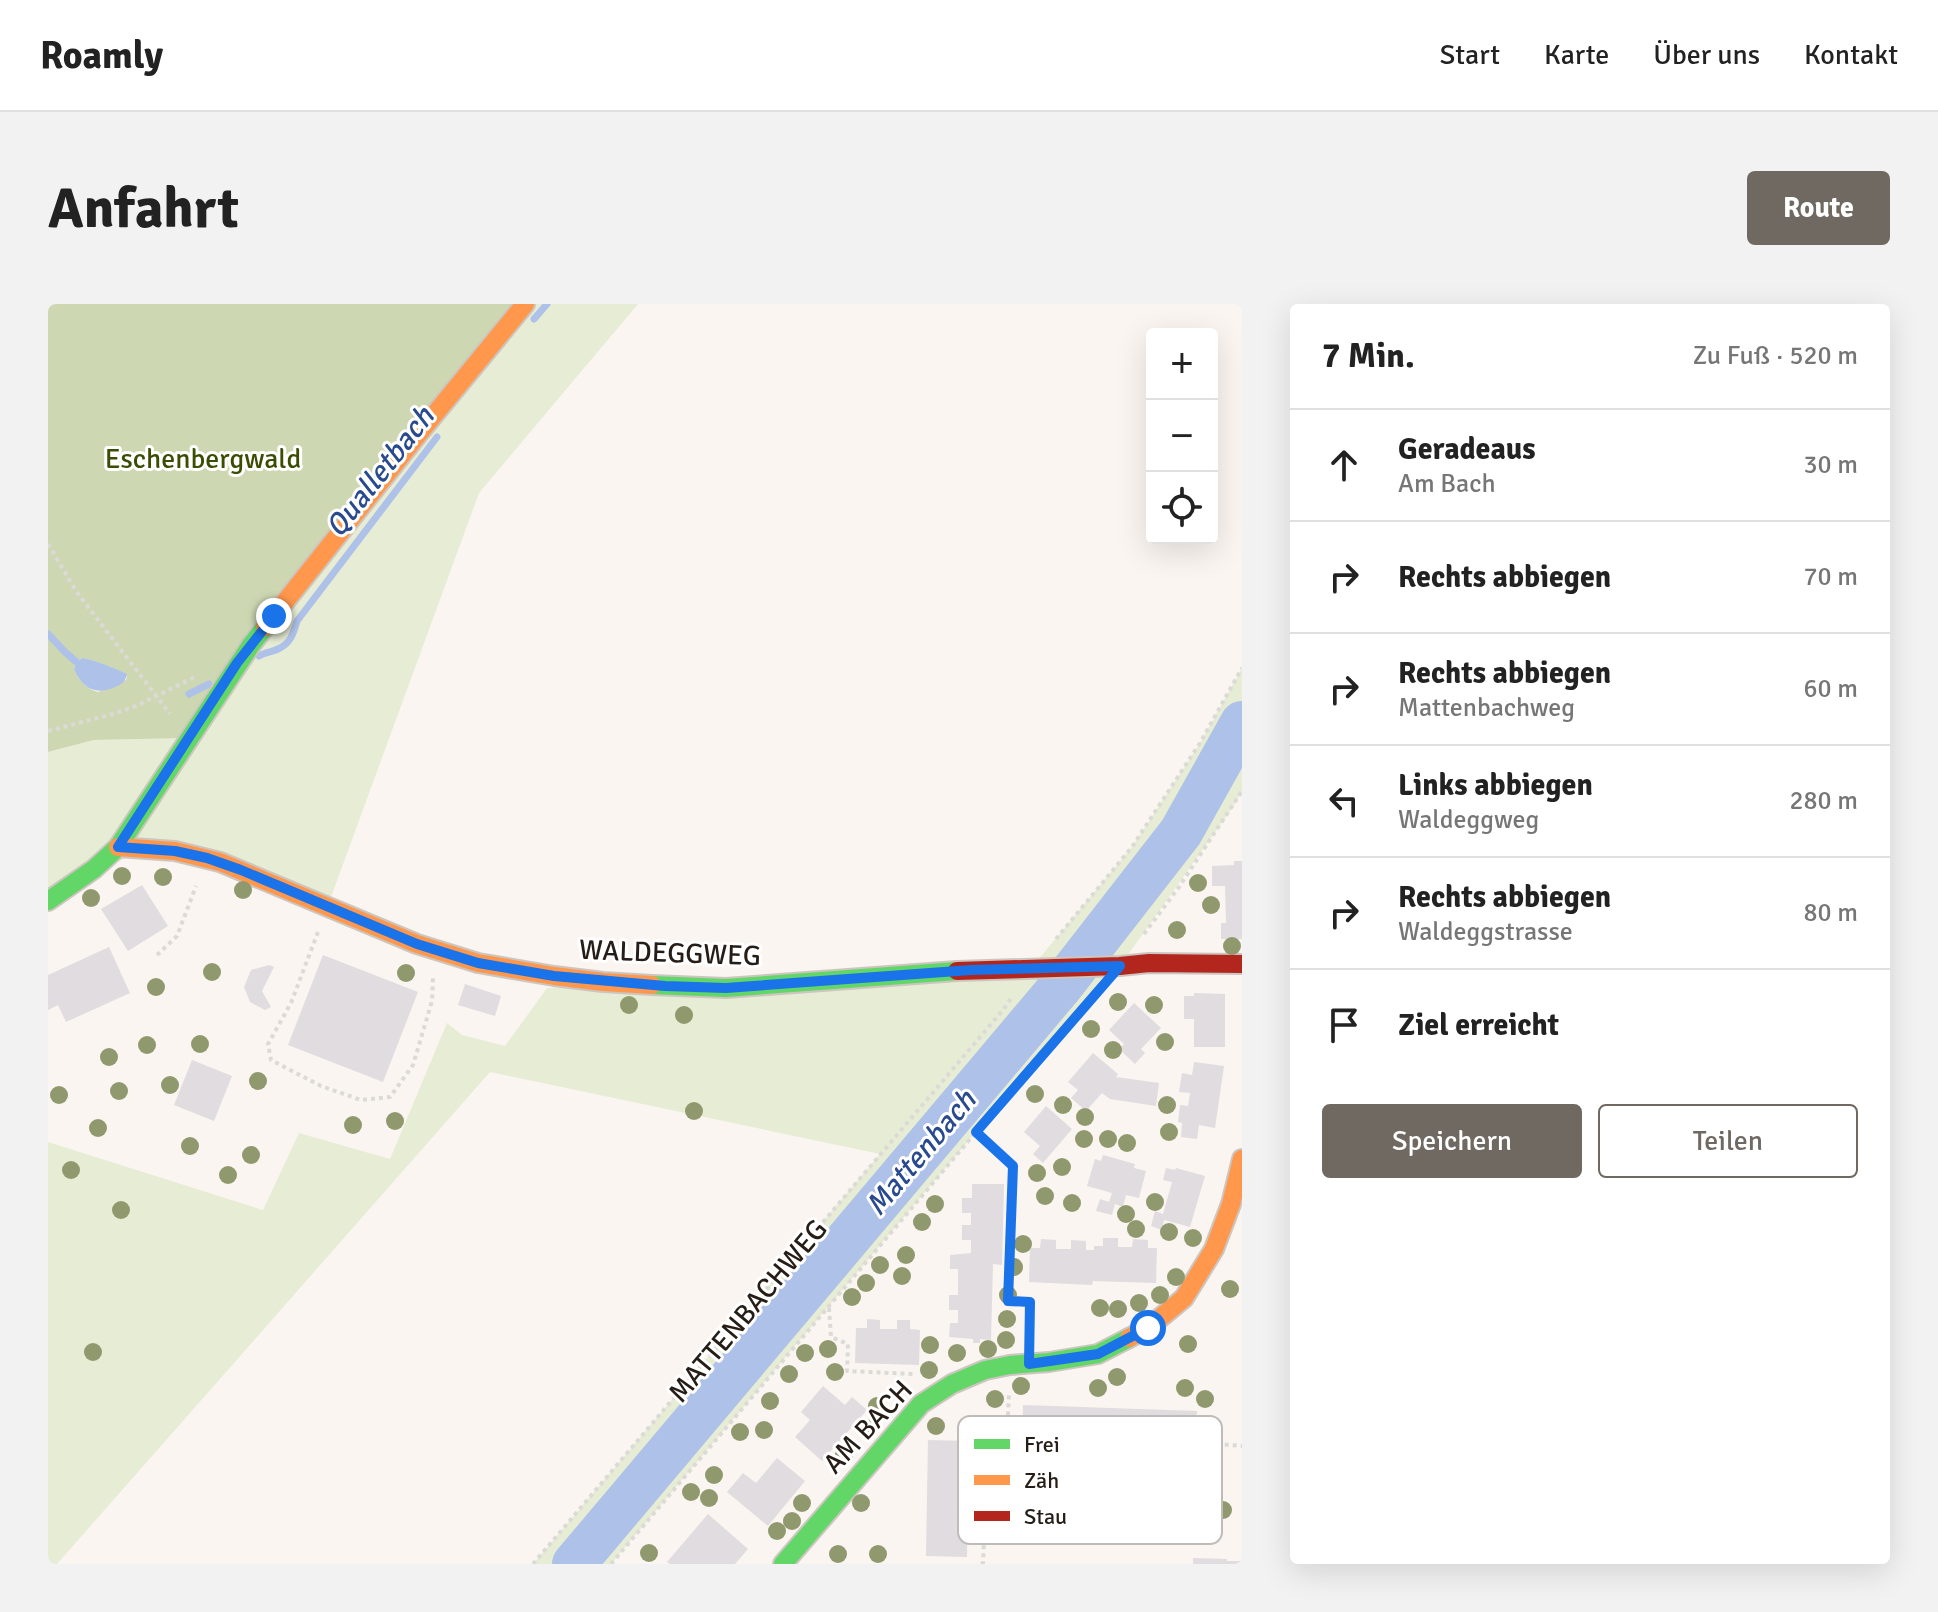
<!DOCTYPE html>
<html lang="de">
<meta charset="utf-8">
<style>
:root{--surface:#fff;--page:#f2f2f2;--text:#222;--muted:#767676;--line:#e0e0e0;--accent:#706962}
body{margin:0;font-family:Signika,sans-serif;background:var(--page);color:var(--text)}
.controls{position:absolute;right:24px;top:24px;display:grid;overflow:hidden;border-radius:8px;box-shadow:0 8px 32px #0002}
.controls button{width:72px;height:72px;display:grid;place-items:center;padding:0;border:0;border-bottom:2px solid var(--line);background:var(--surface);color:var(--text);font:40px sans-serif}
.stop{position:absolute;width:24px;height:24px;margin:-18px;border:6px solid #1a73e8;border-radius:50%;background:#fff}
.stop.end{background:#1a73e8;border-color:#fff;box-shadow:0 2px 8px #0008}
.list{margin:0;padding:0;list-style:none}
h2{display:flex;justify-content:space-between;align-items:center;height:104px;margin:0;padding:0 32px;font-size:34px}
h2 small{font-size:26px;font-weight:400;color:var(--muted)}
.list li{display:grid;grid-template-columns:52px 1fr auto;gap:24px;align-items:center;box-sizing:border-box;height:112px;padding:0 32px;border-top:2px solid var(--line)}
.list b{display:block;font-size:30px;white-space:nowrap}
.list p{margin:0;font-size:26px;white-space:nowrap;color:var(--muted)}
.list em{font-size:26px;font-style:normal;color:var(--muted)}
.actions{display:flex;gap:16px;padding:24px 32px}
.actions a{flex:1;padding:18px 0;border:2px solid var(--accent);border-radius:8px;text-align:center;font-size:28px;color:var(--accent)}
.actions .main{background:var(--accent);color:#fff}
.icon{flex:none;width:44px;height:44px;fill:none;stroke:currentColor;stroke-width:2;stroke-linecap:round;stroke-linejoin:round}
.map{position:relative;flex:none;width:1194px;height:1260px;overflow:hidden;border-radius:8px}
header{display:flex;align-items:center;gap:48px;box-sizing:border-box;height:112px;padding:0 40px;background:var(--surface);border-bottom:2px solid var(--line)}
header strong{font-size:38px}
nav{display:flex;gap:44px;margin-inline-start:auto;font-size:28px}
.intro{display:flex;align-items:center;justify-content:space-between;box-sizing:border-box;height:192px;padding:0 48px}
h1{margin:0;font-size:56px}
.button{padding:20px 36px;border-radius:8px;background:var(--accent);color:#fff;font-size:28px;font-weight:700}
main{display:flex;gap:48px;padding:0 48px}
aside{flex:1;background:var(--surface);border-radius:8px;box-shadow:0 8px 32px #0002}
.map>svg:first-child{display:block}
.green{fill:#e7edd4}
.forest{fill:#cdd8b3;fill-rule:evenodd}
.water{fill:#aec1e8}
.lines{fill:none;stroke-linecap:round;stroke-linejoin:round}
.stream{stroke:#aec1e8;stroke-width:7}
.river{stroke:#aec1e8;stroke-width:44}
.building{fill:#e0dce0}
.fast-casing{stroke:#cdc6c0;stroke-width:22}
.slow-casing{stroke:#cdc6c0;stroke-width:22}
.jam-casing{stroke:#cdc6c0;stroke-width:22}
.path{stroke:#dbdad7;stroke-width:4;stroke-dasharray:4 4;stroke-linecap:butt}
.fast{stroke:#63d668;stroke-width:18}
.slow{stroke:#ff974d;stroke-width:18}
.jam{stroke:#b3261e;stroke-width:18}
.tree{fill:#90996e}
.route{stroke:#1a73e8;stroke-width:10}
.labels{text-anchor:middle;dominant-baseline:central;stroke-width:6;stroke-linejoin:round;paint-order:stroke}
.park-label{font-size:28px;fill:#394d03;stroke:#fff}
.street-label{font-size:28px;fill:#251d16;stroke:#fff}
.water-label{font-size:30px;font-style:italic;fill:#294a8e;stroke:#fff}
.key{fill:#fff;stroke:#bebbb9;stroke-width:2}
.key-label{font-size:22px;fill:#251d16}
</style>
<header>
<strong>Roamly</strong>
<nav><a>Start</a><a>Karte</a><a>Über uns</a><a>Kontakt</a></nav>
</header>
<div class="intro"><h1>Anfahrt</h1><a class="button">Route</a></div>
<main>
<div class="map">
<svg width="1194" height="1260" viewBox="0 0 1194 1260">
<rect width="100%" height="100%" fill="#faf5f0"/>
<path class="green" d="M477,0H590L431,189L279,604L95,544L0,597V448L46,436L141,434Z
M1194,364V487L1185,503L1072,662L928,828L563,1260H485L832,850L442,768L9,1260H0V838L215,906L251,829L342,855L399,719L414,731L457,742L499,684L983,664L1084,543L1152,439Z"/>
<path class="forest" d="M0,0H477L141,434L46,436L0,448ZM34,354C43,355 73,366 79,372L78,376L50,388C38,385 31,376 26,366L31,356Z"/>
<path class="water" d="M34,354C42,354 71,366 79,370C77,379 74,380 65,384C46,391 35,384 26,366L29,358Z"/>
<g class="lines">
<path class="stream" d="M486,15L499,0
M0,330L17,348L33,362
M211,352C217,348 224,348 230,345C243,339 245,330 249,317L389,133
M141,390L161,380"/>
<path class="river" d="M526,1260L1014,681L1133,528L1194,419"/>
</g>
<path class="building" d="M1186,557H1194V635H1173V619H1178L1177,582H1164V562L1186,561Z
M94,581L120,622L80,647L53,605Z
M61,643L82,689L18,718L10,701L0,706V671Z
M275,651L370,688L335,778L240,741Z
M221,661L226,663L214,687L223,703L217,706L202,698L196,683L203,666Z
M417,680L453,692L447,712L410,701Z
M1146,689L1177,690V743H1146V715H1136V692H1146Z
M1086,699L1113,724L1093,745L1097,749L1087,760L1071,745L1076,740L1061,726Z
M1045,749L1070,770L1068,773L1111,779L1108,802L1062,795L1054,789L1038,807L1023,794L1030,786L1020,778Z
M144,756L184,772L166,817L126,801Z
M1146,758L1176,762L1167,824L1151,821L1149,835L1133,833L1134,819L1130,818L1132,801L1140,802L1142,789L1131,788L1134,769L1144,771Z
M998,802L1024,825L995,859L985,850L992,842L976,828Z
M1055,851L1087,860L1086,864L1098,867L1091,894L1078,891L1075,903L1067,900L1064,911L1048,907L1052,895L1061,898L1064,889L1039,882L1047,855L1053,857Z
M1118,864L1127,866L1128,864L1157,872L1142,923L1116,916L1114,926L1103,922L1107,907L1115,910L1124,878L1115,876Z
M924,880H956L954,961L945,960L943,1036L932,1035V1039H925V1035L901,1033L902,1019H910V1006H901V991H910V965H902V951L923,949V936H914V921H923V909H914V894H924Z
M1055,934H1070V943H1084L1085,935L1100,936V944H1109L1108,979L1045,977L1044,981L981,978L982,944H992L993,935L1008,936V945H1023V936L1038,937V946H1046V942H1055Z
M819,1015L832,1016V1025H849V1016H862V1025L872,1026L871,1061L807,1059L808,1024H819Z
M775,1082L797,1101L804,1093L819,1106L774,1157L747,1133L762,1116L753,1108Z
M975,1101L1149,1107L1147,1148L974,1142Z
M880,1136L921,1137L919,1253L878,1252Z
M729,1154L757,1177L720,1222L679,1188L695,1169L708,1179Z
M660,1210L700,1245L687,1260H622L619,1258Z
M1145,1254L1179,1255V1257H1194V1260H1145Z"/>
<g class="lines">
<defs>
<path id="fast" d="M0,597L46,565L70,543L203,341L217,323
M604,681L678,684L909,667
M735,1260L873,1100L904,1080L937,1066L962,1061L1001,1058L1050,1050L1081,1034"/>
<path id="slow" d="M217,323L372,128L477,0
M70,543L127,547L172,558L369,640L430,659L506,672L555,678L604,681
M1081,1034L1100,1024L1136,994L1166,945L1183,900L1194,855"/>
<path id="jam" d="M909,667L1072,662L1101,659L1194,660"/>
</defs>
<use href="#fast" class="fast-casing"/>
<use href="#slow" class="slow-casing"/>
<use href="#jam" class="jam-casing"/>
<path class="path" d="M0,240L28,287L122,410
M0,427L65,410L88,402L147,373
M270,628L243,699L220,740L223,756L273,782L313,796L342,793L365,761L384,697L385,674
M1096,630L1131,583L1194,487
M1008,635L1084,543L1152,439L1194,364
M109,651L129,632L148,582
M928,828L965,862L960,997L982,998L981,1033
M781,1004L783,1033L800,1040L799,1067L865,1070
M958,1149L1168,1155L1170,1140L1194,1142
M485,1260L955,706L964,693
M563,1260L928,828L1048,690
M933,1260L935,1259L940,1149H958L961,1091"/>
<use href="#fast" class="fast"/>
<use href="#slow" class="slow"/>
<use href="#jam" class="jam"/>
</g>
<g class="tree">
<circle cx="74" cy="572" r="9"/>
<circle cx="115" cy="573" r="9"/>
<circle cx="1150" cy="579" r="9"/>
<circle cx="195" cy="586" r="9"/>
<circle cx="43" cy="594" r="9"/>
<circle cx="1163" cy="601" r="9"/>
<circle cx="1129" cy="626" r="9"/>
<circle cx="1184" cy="642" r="9"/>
<circle cx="164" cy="668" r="9"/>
<circle cx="358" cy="669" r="9"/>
<circle cx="108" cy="683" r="9"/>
<circle cx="1070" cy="698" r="9"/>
<circle cx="581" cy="701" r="9"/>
<circle cx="1106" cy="701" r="9"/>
<circle cx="636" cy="711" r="9"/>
<circle cx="1043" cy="725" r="9"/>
<circle cx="1117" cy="738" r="9"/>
<circle cx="152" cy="740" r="9"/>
<circle cx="99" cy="741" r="9"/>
<circle cx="1065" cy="746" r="9"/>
<circle cx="61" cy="753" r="9"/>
<circle cx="210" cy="777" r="9"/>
<circle cx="122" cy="781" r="9"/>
<circle cx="71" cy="787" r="9"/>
<circle cx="987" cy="790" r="9"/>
<circle cx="11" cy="791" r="9"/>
<circle cx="1015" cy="801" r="9"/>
<circle cx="1119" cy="801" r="9"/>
<circle cx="646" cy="807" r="9"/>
<circle cx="1037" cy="813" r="9"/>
<circle cx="347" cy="817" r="9"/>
<circle cx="305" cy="821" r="9"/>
<circle cx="50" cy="824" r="9"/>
<circle cx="1121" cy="828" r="9"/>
<circle cx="1036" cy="835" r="9"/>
<circle cx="1060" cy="835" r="9"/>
<circle cx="1079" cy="839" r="9"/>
<circle cx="142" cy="842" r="9"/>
<circle cx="203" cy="851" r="9"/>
<circle cx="1014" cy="863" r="9"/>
<circle cx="23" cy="866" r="9"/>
<circle cx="989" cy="869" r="9"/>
<circle cx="180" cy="871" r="9"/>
<circle cx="997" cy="892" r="9"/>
<circle cx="1107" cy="898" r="9"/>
<circle cx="1024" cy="899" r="9"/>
<circle cx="887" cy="900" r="9"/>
<circle cx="73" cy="906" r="9"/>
<circle cx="1078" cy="910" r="9"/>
<circle cx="874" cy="918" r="9"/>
<circle cx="1088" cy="925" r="9"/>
<circle cx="1121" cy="928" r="9"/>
<circle cx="1145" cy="934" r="9"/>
<circle cx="975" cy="940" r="9"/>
<circle cx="858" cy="951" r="9"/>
<circle cx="832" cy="961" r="9"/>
<circle cx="966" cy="963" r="9"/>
<circle cx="854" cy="972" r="9"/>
<circle cx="1128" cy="973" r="9"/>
<circle cx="818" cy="979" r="9"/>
<circle cx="1182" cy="985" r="9"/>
<circle cx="960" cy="991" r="9"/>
<circle cx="1112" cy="991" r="9"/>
<circle cx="804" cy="993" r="9"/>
<circle cx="1091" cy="999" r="9"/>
<circle cx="1052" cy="1004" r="9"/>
<circle cx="1070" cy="1005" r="9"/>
<circle cx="959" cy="1015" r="9"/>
<circle cx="958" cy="1036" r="9"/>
<circle cx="1140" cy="1040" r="9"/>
<circle cx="882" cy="1041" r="9"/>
<circle cx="780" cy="1045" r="9"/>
<circle cx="940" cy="1045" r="9"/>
<circle cx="45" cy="1048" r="9"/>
<circle cx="757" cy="1049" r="9"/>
<circle cx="909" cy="1049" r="9"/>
<circle cx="881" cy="1066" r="9"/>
<circle cx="787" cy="1068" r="9"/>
<circle cx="741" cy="1070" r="9"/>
<circle cx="1069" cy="1073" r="9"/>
<circle cx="973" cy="1082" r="9"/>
<circle cx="1050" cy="1084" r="9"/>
<circle cx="1137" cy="1084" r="9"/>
<circle cx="947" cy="1095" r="9"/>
<circle cx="1157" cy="1095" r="9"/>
<circle cx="722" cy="1097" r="9"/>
<circle cx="829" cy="1102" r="9"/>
<circle cx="888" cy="1122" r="9"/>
<circle cx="818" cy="1124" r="9"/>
<circle cx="716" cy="1126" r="9"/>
<circle cx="692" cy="1128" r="9"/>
<circle cx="796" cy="1151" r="9"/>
<circle cx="666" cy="1171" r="9"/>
<circle cx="643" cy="1188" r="9"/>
<circle cx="661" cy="1194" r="9"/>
<circle cx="754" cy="1199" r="9"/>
<circle cx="813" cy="1199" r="9"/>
<circle cx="1175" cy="1206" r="9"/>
<circle cx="744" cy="1217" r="9"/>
<circle cx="729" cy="1227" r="9"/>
<circle cx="601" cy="1249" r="9"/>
<circle cx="790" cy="1250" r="9"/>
<circle cx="830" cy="1250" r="9"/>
</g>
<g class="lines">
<path class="route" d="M226,312L189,359L70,543L127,547L159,554L193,566L369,640L430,659L506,672L617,682L678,684L923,666L1072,662L928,828L965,862L960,997L982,998L981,1060L1050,1050L1100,1024"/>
</g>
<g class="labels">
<g class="park-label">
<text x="155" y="155">Eschenbergwald</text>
</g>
<g class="street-label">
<text transform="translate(622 649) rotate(2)">WALDEGGWEG</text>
<text transform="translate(700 1007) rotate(-50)">MATTENBACHWEG</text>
<text transform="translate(820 1123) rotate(-47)">AM BACH</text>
</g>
<g class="water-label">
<text transform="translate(332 168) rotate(-52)">Qualletbach</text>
<text transform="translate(873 849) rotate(-50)">Mattenbach</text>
</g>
</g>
<rect x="910" y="1112" width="264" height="128" rx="12" class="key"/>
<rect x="926" y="1135" width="36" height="10" fill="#63d668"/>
<rect x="926" y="1171" width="36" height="10" fill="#ff974d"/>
<rect x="926" y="1207" width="36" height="10" fill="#b3261e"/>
<g class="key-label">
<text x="976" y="1148">Frei</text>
<text x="976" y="1184">Zäh</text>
<text x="976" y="1220">Stau</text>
</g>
</svg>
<div class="controls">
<button>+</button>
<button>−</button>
<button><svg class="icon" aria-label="locate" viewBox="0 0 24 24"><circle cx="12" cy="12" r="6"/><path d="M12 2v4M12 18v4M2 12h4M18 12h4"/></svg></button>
</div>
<div class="stop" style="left:1100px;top:1024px"></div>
<div class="stop end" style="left:226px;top:312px"></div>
</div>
<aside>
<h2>7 Min.<small>Zu Fuß · 520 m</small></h2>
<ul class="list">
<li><svg class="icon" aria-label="ahead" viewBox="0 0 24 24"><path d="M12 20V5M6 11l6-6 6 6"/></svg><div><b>Geradeaus</b><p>Am Bach</p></div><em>30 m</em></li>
<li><svg class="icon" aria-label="right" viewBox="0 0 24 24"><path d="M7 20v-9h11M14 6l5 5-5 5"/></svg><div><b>Rechts abbiegen</b></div><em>70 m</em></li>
<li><svg class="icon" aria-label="right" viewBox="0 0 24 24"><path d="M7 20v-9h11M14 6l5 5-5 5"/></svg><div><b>Rechts abbiegen</b><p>Mattenbachweg</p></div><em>60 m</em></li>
<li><svg class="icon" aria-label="left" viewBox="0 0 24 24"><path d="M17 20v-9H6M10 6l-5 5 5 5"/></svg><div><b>Links abbiegen</b><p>Waldeggweg</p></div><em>280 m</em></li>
<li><svg class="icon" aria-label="right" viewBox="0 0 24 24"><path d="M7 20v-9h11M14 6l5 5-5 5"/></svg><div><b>Rechts abbiegen</b><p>Waldeggstrasse</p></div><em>80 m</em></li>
<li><svg class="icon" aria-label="arrive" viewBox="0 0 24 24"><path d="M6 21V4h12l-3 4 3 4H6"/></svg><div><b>Ziel erreicht</b></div></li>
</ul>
<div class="actions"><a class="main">Speichern</a><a>Teilen</a></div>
</aside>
</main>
